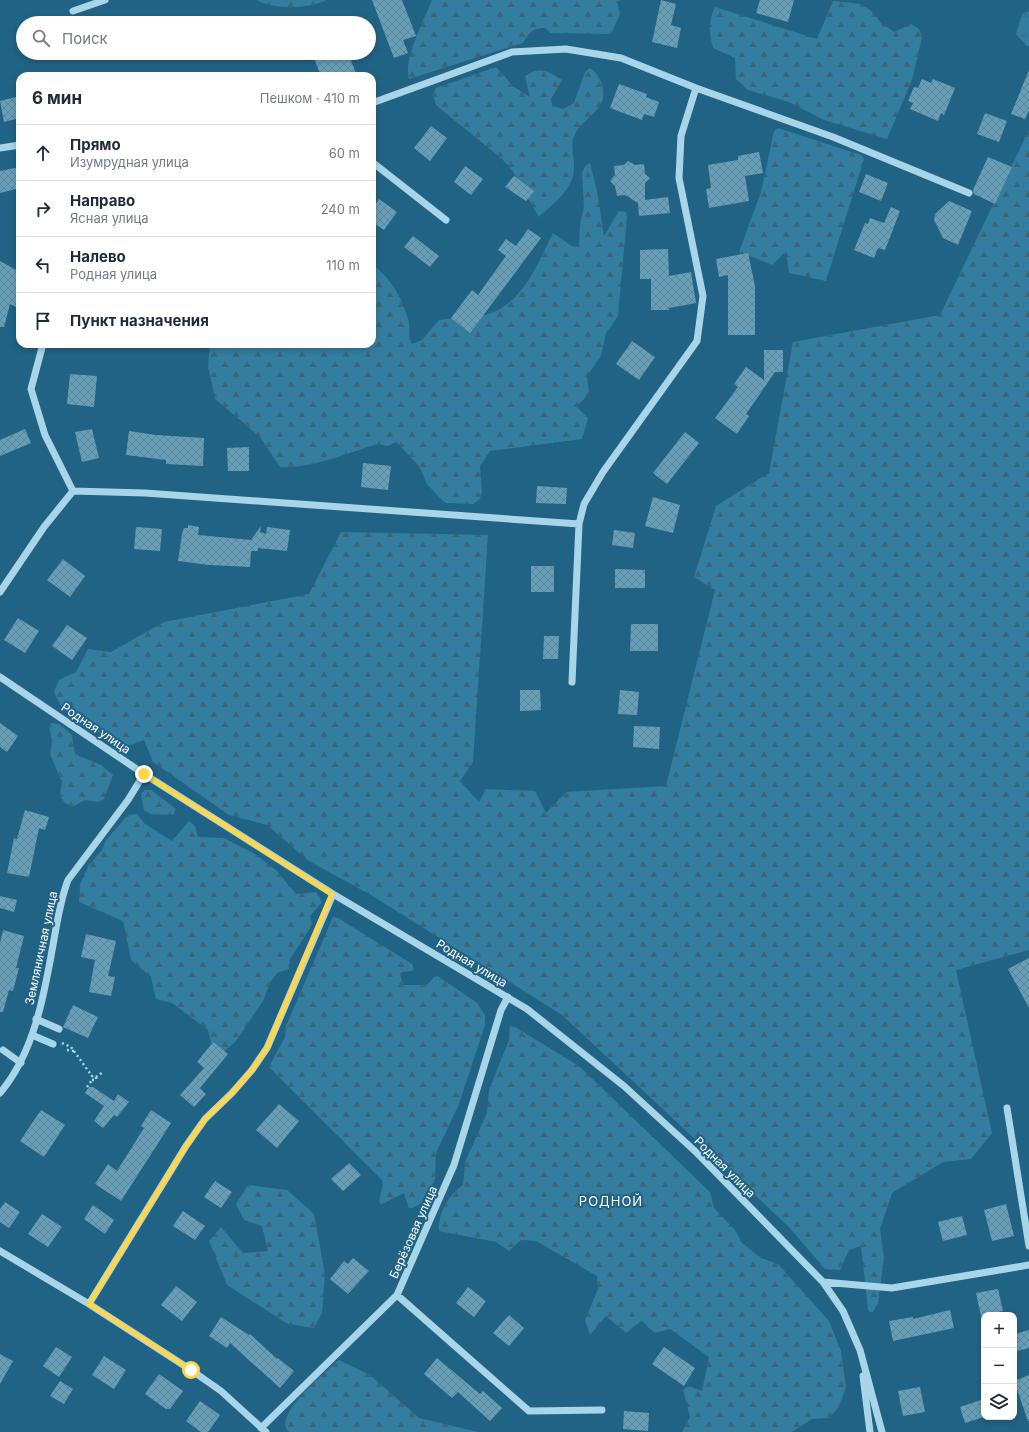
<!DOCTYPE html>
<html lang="ru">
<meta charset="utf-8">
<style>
:root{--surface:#fff;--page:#f6f6f7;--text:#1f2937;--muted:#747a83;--line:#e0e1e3}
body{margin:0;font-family:Inter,sans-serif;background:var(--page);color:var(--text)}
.controls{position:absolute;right:12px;bottom:12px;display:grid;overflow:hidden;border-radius:8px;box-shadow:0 2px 6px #0003}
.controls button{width:36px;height:36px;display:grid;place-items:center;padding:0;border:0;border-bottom:1px solid var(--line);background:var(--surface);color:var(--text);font:20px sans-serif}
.stop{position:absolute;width:12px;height:12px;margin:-9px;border:3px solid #ffd54a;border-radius:50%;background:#fff}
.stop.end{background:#ffd54a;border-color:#fff;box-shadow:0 1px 4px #0008}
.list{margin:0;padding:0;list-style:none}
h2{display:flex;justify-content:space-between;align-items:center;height:52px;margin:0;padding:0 16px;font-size:17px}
h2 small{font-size:13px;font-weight:400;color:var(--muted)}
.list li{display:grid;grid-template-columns:26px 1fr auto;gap:12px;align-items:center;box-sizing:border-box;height:56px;padding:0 16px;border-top:1px solid var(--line)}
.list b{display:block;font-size:15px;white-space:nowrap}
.list p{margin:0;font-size:13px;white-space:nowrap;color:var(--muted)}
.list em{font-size:13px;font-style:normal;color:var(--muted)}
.icon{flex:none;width:22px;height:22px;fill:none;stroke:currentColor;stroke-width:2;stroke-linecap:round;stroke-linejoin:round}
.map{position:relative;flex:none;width:1029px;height:1432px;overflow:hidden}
.search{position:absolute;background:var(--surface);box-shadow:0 2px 6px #0003;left:16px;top:16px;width:360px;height:44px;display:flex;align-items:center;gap:10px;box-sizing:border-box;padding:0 14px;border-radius:22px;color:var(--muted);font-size:15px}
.panel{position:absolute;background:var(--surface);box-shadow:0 2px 6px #0003;left:16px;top:72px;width:360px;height:276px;border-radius:12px}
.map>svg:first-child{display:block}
.grass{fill:url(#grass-tufts)}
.forest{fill:url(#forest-firs)}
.building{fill:url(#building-cross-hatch)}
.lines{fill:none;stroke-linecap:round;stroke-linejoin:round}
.path{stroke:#a9d5e9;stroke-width:2.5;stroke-dasharray:2 3;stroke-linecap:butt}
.minor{stroke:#a9d5e9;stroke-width:7}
.route{stroke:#ffd54a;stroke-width:5}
.labels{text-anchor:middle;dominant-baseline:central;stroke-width:4;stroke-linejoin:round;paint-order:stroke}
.street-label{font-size:12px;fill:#fff;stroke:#216384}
.neighbourhood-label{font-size:13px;letter-spacing:1px;fill:#fff;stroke:#216384}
</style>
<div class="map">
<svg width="1029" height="1432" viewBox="0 0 1029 1432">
<defs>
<pattern id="grass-tufts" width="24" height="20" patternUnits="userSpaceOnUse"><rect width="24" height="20" fill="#327da0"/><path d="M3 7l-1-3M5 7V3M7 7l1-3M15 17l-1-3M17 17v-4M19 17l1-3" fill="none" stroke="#3f6476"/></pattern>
<pattern id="forest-firs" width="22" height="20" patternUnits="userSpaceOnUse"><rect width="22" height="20" fill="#327da0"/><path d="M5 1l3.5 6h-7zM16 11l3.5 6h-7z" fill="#3f6476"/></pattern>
<pattern id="building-cross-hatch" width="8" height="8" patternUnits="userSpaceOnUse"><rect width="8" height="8" fill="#679fb9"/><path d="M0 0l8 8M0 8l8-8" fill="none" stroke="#5f8698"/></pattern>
</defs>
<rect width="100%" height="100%" fill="#216384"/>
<path class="grass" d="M1029,11V46H1027L1016,34L1022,14Z"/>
<path class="forest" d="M257,0H326C310,9 273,10 257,0Z
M432,0H621L617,1L620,14L611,34L551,33L545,28C532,28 529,33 523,43L409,79C403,58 424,21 432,0Z
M833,1C860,4 867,1 882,25L886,26L894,32L911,24L919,29L922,37L912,80L887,139L824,120L789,102L748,90L736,79L735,58L713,48C709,32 708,23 715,7L817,39Z
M496,67L514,87L530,97L525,76C541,66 548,71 562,80L551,99L552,105L563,109L574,103L585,72L590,68C596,72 598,76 601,82C612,112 581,115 573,139C571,146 574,158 574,166C575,189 554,203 539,217L512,170L502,159L436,105L433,94L436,88Z
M778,128L861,155L864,159L826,281L789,273L786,253L783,254L773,265L739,252L761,192L774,131Z
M1029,130V950L956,970L992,1133L971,1159L943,1162L892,1193L880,1229L884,1258L878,1303L873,1312H870L868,1310L861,1246L849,1250L840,1270L825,1269L788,1226L562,1015L371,895L309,861L267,825L229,815L153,762L144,740L128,746L118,744L63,710L54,692L59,680L76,672L88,649L111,652L164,622L309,594L341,532L488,535L473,762L460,781L479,802L486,789L535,791L546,813L566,792L666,786L715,590L694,577L716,506L769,473L793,342L940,315Z
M590,163L597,191L604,236L619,211L626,212L627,217L618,316L606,333L601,356L587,376L589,393L577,407L588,418L582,439L490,451L480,466L482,492L480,499L473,504L445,503L427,484L419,466L396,442L388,446L377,444C348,453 311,469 280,467L260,437L215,399L208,366L210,344H372V264C390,277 402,298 408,319C411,328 407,335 412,344L422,340L439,320C452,318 466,318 479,316C521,310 536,266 553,233L572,246H579L580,225L584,207L582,173L585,166Z
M51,723L59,724L72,735L75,754L101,765L113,775L104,799L98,802L85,800L72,807L65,803L60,796L62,782L50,754L52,741L49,726Z
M145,790H151L176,809L173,815L150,814L144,810L141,794Z
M137,814L145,824L172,841L189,821L195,826L198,837L224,838L255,854L277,871L296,894L316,892L322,902L310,916L312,925L290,959L289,969L277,973L271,981L263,1001L236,1041L222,1053L212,1046L208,1030L172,1003L156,999L151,977L131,960L123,921L79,902L80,884L89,865L102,850L106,840L128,815Z
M333,917L338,918L412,964L414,969L412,971L402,972L400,974L403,985H427L436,975L476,1002L485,1015V1025L459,1104L436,1153L435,1180L421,1203L413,1208H409L404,1193L380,1205C377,1197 385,1189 382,1180L269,1067L285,1037L286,1026Z
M510,1024L579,1066L710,1192L714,1208L735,1230L742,1243L761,1258L778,1264L829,1321L841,1351L846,1387L839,1407L829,1418L812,1419L792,1432H682L690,1417L683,1390L688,1386L702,1391L709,1357L670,1329L655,1333L641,1321L626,1333L606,1316L590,1335L585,1320L598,1289L597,1276L536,1241L521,1240L509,1251L496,1242L439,1231C438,1213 449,1194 463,1185L465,1162L487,1113L489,1090L509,1040Z
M248,1185L287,1190L314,1214L325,1274L322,1313L314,1328L288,1324L227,1285L209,1241L221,1227L243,1253L268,1251L262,1226L244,1220L236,1204Z
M339,1360L370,1375L419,1418L478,1432H510H289C271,1416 325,1373 336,1362Z"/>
<path class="building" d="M372,0H402L416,36L403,40L408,53L394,58Z
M661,0L676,4L671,25L681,28L677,48L652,42Z
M760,0H794L788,22L756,13Z
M312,53H348L357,76H321Z
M1029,70V110L1025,119L1011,114Z
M922,79L931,83L933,79L955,88L944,115L941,113L938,121L910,109L913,103L908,101L914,87L918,88Z
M619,84L647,94L646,97L659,102L654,117L644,114L642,120L610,108Z
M20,96V118L4,122L0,101Z
M985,113L1007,121L999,142L977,134Z
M431,126L447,138L430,161L414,148Z
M759,152L763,173L745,176L749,201L709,208L706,189L711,188L708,165L738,160V156Z
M988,157L1012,167L995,204L974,194L973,190Z
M628,161L635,165L644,164L645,174L650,178L645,183V200L668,197L670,213L639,216L638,203L625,195L617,196L615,186L610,181L615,175L614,166L624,165Z
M465,166L483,179L471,195L454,182Z
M20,167V188L0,193V171Z
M866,174L888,183L881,201L859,192Z
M514,176L534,191L526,201L505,187Z
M379,199L397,212L384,230L372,222V210Z
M949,201L972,211L958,245L943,238L934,220L935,214Z
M891,207L900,211L885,250L878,248L874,258L854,250L865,223L868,224L870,218L884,223Z
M528,229L541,238L470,333L451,318L472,290L478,295L506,256L498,250L506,239L516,246Z
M413,236L439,256L430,267L404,247Z
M668,249L669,276L691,272L696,303L669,308V310H651V279H640V250Z
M748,253L755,286V335H728V275L719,277L716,259Z
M0,261L20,272V309L10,304L4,327H0Z
M632,341L655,357L639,380L616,364Z
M764,350H783V372H775L746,414L749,416L737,434L715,418L738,387L734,384L746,367L764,380Z
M70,374L97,376L94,407L67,404Z
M25,429L31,443L0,456V440Z
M92,429L99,458L82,462L75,432Z
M129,431L156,435L204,438L203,466L166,464V460L126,455Z
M685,432L699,443L667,484L653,473Z
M249,447V471H228L227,448Z
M363,463L391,466L388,490L361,487Z
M537,486L567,488L566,504L536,503Z
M653,497L680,505L673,533L645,526Z
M188,525L199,527L198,535L251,540L261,526L260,532L266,534L267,527L290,530L287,551L258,548V551H251L250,567L209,565L178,561L182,534L184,528H188Z
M136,527L162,529L160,551L134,549Z
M614,530L635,533L633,548L612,545Z
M63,559L85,576L70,597L47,580Z
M531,566H554V592H531Z
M615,569L645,570V588H615Z
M18,618L39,631L25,653L4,640Z
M631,624H658V651H630Z
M67,625L87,638L72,660L52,646Z
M544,636H559L558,659H543Z
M520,690H540L541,710L520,711Z
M620,690L639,692L637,715L618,714Z
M0,723L18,736L7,752L0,747Z
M634,726L660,727L659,749L633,747Z
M25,810L49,817L45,830L39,828L29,877L7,873L14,838L17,839Z
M0,896L17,900L14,912L0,908Z
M3,930L24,936L16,968H19L13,991L9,990L3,1012H0V943Z
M86,934L116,941L108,976L115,977L111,996L89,992L95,960L81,957Z
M1029,958V1008L1008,969Z
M73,1005L98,1017L88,1038L63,1027Z
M213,1042L228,1054L200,1088L206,1094L194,1107L180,1095L204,1068L197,1062Z
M89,1087H93L114,1101L118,1094L129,1102L117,1117L114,1115L103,1128L94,1121L104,1106L85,1093Z
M279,1104L299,1121L277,1148L256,1130Z
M41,1110L65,1125L44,1157L20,1141Z
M151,1110L171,1123L121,1201L95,1184L108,1164L117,1171L144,1128L141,1126Z
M349,1163L361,1175L343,1191L331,1179Z
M215,1181L232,1192L221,1208L204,1197Z
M5,1202L20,1212L9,1228L0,1222V1209Z
M1006,1204L1014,1236L992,1241L984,1210Z
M93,1205L114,1220L105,1234L84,1219Z
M183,1211L205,1226L195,1240L173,1226Z
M42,1214L62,1227L48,1247L28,1234Z
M962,1216L967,1235L943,1241L938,1222Z
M353,1258L369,1271L348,1294L330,1279L344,1261L348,1264Z
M176,1286L197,1302L182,1321L161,1305Z
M468,1287L486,1301L474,1317L456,1303Z
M998,1289L1003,1311L981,1316L976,1293Z
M950,1310L954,1328L893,1341L889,1321L913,1317V1319Z
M509,1315L524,1328L509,1346L493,1333Z
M221,1317L249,1335L250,1334L277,1359L278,1358L294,1371L280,1388L230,1343L227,1348L209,1336Z
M1029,1330V1348L1014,1352V1334Z
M56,1347L72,1357L59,1377L43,1366Z
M664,1347L695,1368L684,1386L652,1364Z
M0,1354L13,1361L0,1384Z
M104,1356L126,1370L114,1389L92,1375Z
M437,1358L480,1394L483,1391L502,1408L490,1421L458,1392L452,1398L424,1374Z
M159,1374L183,1391L170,1409H166L145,1394Z
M1029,1375V1421H1028L1014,1381Z
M60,1381L73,1389L64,1404L50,1396Z
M920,1387L925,1412L903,1416L898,1391Z
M984,1399V1417L965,1423L960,1407Z
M200,1401L220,1415L208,1432H201L186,1421Z
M624,1411L649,1413L648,1431L623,1429Z"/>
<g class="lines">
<path class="path" d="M62,1043L71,1047L92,1076
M67,1050L74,1051
M96,1077V1080H92V1076L96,1077L103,1072
M87,1087L92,1080"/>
<path class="minor" d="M73,11L105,0
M372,103L512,52L566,49L621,58L696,88L833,137L969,193
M0,148L20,145
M372,162L446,220
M43,344L31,389L45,435L73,491L145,493L579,524
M0,592L44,527L73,491
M0,677L144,774L333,894L527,1009L624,1086L697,1153L823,1282L843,1311L860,1350L882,1432
M572,682L579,524L584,504L603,472L697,341L703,296L679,178L681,136L696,88
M36,1019L59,1029
M32,1035L53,1044
M3,1050L21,1063
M0,1093C34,1053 44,996 53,945C57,923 60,901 68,880L128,800L144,774
M1007,1108L1029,1246
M0,1251L89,1304L191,1370L221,1391L266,1432
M823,1282L892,1288L1029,1265
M397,1295L529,1411L602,1410
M89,1304L186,1146L205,1119L232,1093L252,1070L267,1048L333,894
M863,1376L870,1432
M261,1428L397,1295L454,1165L501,1010L508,997"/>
</g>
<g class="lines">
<path class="route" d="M144,774L332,894L267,1048L252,1070L232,1093L205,1119L186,1146L89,1304L191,1370"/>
</g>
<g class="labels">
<g class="street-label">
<text transform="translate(96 728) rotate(34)">Родная улица</text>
<text transform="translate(41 948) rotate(-78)">Земляничная улица</text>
<text transform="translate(472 963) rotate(31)">Родная улица</text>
<text transform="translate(725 1167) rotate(45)">Родная улица</text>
<text transform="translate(413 1232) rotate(-66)">Берёзовая улица</text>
</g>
<g class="neighbourhood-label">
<text x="611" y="1201">РОДНОЙ</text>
</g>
</g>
</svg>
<div class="controls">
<button>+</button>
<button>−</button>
<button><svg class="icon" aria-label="layers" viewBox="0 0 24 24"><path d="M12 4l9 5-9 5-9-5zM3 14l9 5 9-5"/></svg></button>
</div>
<div class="stop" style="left:191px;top:1370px"></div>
<div class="stop end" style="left:144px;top:774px"></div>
<div class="search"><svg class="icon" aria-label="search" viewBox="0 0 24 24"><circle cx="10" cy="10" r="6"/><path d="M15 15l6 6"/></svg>Поиск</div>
<section class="panel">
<h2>6 мин<small>Пешком · 410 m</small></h2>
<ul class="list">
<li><svg class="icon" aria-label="ahead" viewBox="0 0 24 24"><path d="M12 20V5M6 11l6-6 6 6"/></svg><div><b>Прямо</b><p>Изумрудная улица</p></div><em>60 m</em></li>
<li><svg class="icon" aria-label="right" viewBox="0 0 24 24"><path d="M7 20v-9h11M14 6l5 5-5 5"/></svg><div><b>Направо</b><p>Ясная улица</p></div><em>240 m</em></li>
<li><svg class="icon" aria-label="left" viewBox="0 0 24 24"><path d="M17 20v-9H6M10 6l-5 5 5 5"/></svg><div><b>Налево</b><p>Родная улица</p></div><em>110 m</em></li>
<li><svg class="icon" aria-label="arrive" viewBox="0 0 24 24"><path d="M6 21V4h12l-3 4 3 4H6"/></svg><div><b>Пункт назначения</b></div></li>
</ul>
</section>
</div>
